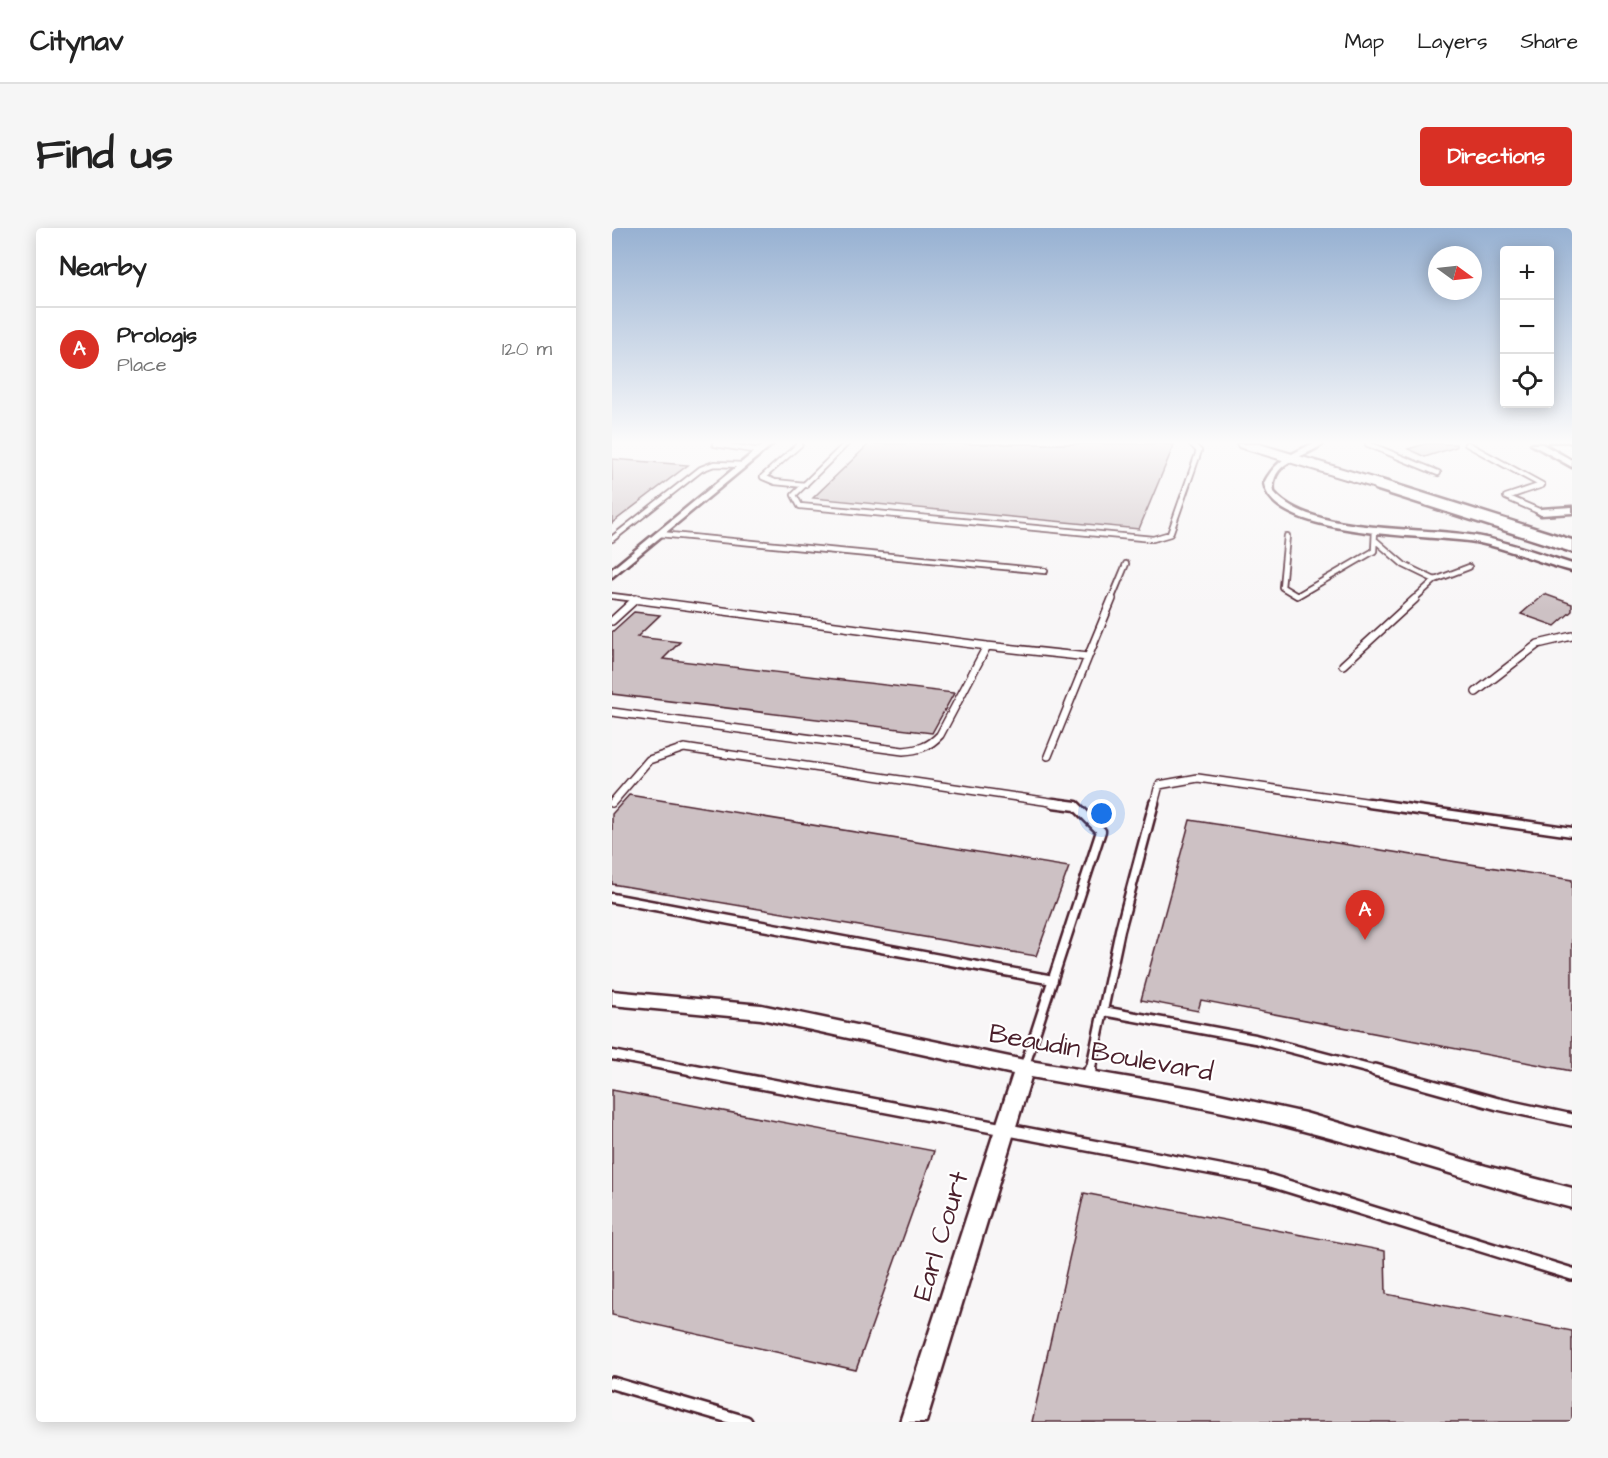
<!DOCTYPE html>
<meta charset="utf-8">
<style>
:root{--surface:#fff;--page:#f6f6f6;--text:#222;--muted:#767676;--line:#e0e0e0;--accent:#d93025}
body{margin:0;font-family:"Architects Daughter",sans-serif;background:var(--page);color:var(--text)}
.controls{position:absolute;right:18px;top:18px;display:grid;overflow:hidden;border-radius:6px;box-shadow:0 3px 15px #0003}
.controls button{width:54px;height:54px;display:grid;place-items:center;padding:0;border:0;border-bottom:2px solid var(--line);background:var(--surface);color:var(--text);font:30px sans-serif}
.compass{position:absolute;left:816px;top:18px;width:54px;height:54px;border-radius:50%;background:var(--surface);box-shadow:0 3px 15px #0003;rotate:105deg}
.you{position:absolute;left:490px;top:586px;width:21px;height:21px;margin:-15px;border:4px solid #fff;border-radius:50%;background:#1a73e8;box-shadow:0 0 0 9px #1a73e833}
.badge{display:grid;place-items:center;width:39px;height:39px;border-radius:50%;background:var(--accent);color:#fff;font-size:20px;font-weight:700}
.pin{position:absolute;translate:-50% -50px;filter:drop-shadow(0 2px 3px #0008)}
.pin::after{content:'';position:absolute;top:32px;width:21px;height:18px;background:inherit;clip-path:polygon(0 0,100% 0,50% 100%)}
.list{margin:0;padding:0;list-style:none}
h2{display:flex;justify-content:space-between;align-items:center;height:78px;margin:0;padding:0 24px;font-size:26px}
h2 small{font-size:20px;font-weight:400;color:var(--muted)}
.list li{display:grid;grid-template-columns:39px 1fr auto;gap:18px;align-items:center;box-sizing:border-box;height:84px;padding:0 24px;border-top:2px solid var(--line)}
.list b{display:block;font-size:22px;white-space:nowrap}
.list p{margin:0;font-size:20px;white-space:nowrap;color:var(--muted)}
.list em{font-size:20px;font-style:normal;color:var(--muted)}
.icon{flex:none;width:33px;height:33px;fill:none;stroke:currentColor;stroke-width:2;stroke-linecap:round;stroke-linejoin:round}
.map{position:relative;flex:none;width:960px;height:1194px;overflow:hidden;border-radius:6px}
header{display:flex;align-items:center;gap:36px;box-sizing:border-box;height:84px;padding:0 30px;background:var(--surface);border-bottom:2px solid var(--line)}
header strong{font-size:28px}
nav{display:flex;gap:33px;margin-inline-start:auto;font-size:21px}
.intro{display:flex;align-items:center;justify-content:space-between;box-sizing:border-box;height:144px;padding:0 36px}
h1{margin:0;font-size:42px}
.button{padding:15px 27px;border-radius:6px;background:var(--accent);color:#fff;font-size:21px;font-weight:700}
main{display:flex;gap:36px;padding:0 36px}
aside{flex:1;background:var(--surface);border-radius:6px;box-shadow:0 3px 15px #0003}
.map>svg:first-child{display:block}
.building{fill:#cdc1c4;stroke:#4a1f2b;stroke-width:1.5}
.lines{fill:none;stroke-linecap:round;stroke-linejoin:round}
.lane-far3-casing{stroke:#4a1f2b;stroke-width:8}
.lane-far2-casing{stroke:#4a1f2b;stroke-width:10}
.lane-far1-casing{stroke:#4a1f2b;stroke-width:13}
.lane-casing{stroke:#4a1f2b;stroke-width:16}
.street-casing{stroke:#4a1f2b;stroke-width:5}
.primary-casing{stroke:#4a1f2b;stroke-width:4}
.highway-casing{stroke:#4a1f2b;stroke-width:5}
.lane-far3{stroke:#fff;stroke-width:4.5}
.lane-far2{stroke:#fff;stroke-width:7}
.lane-far1{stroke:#fff;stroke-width:8}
.lane{stroke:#fff;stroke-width:11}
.street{fill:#fff;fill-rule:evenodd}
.primary{fill:#fff;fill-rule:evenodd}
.highway{fill:#fff;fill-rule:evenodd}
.labels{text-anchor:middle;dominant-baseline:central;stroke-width:4.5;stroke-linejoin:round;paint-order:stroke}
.near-street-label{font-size:27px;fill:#4a1f2b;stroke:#fff}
</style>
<header>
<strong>Citynav</strong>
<nav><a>Map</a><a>Layers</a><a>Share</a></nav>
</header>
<div class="intro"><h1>Find us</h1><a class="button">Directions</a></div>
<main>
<aside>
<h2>Nearby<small></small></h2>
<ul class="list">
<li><span class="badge">A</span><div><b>Prologis</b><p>Place</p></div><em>120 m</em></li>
</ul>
</aside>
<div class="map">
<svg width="960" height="1194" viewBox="0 0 960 1194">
<rect width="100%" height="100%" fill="#f8f6f7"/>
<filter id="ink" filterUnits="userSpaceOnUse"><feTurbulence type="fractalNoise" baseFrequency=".0167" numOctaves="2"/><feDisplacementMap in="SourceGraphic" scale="12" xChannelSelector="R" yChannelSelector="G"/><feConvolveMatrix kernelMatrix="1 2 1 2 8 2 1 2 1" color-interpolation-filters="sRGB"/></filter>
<g filter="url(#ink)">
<path class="building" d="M257,216H548L562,217L527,301L201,270Z
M813,216H844V219L813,229L796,221Z
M0,231L76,237L0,295Z
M932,366L960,376V383L943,398L909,386Z
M22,384L48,387L25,409L68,414L51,431L342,465L320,505L0,466V404Z
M17,567L457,639L424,728L0,656V586Z
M578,592L960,652V843L589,772L586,783L529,772Z
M0,862L322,923L244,1142L0,1087Z
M472,965L773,1023L774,1066L960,1103V1194H420Z"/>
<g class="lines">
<defs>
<path id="lane-far3" d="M103,216L148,223
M188,216L151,249L163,254L193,257
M234,216L182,267L188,278L541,311L558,306L587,223L580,216
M756,216L826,245
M855,216L930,257L894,269L929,284
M48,306L433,343
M675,308L670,359L685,368L762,323L763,301
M0,311L89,241L102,236L132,237
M763,312L792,337L823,352
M0,368L32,372
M499,372L514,336
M801,372L823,352L857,339"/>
<path id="lane-far2" d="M0,393L24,371
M375,418L476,429L500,371
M731,437L803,371
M864,464L926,416L960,408
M0,484L291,523C306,522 317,519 328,507L375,418L21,371
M436,528L476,429
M0,575L37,532L72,520L452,576
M542,576L547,557L586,550L767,576"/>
<path id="lane-far1" d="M757,575L960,604
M0,670L441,752
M491,783L643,811L769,844
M0,827L88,844
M412,840L489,603L464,578L441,575
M478,844L508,702L542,575"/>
<path id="lane" d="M80,842L649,950L960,1046
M763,842L886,876L960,892
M476,851L478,842
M0,1155L134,1194"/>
<path id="street" d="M152,216H161L0,349V341Z
M700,216H711C693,230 657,233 662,264C698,307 810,298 864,308C897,314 928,326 960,336V343C927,335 896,320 863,314C818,306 660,311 652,255C663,233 679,226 700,216Z
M919,216H930L960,232V239Z
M960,279V285L929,287L924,284L929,281Z
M0,763L149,777L412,832L584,861L693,885L874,938L960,960V980C870,957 782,926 692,903C602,879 510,865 419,849L314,1194H288L401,846L149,791L0,777Z"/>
<path id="primary" d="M625,216H647L774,254L776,257L769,261L764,260L627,219Z"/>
<path id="highway" d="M937,216H956L960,218V230Z
M769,252L960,312V324L763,261L761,257L763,253Z"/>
</defs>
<use href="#lane-far3" class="lane-far3-casing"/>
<use href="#lane-far2" class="lane-far2-casing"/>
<use href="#lane-far1" class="lane-far1-casing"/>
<use href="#lane" class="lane-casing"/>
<use href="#street" class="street-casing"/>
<use href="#primary" class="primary-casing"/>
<use href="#highway" class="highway-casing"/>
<use href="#lane-far3" class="lane-far3"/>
<use href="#lane-far2" class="lane-far2"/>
<use href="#lane-far1" class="lane-far1"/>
<use href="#lane" class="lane"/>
<use href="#street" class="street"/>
<use href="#primary" class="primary"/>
<use href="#highway" class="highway"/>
</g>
</g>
<linearGradient id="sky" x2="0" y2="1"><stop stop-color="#97b1d2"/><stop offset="0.56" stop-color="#fcfbfb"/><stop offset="1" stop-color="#fcfbfb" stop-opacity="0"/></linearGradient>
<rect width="960" height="383" fill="url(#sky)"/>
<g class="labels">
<g class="near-street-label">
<text transform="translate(489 825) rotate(10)">Beaudin Boulevard</text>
<text transform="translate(329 1008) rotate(-73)">Earl Court</text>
</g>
</g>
</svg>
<div class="controls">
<button>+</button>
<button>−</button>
<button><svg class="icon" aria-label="locate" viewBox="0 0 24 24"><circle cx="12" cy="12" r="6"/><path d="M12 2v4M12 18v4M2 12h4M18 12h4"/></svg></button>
</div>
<svg class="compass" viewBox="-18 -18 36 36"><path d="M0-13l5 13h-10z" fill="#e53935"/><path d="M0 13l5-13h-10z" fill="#767676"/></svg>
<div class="you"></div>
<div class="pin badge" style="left:753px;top:712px">A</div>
</div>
</main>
